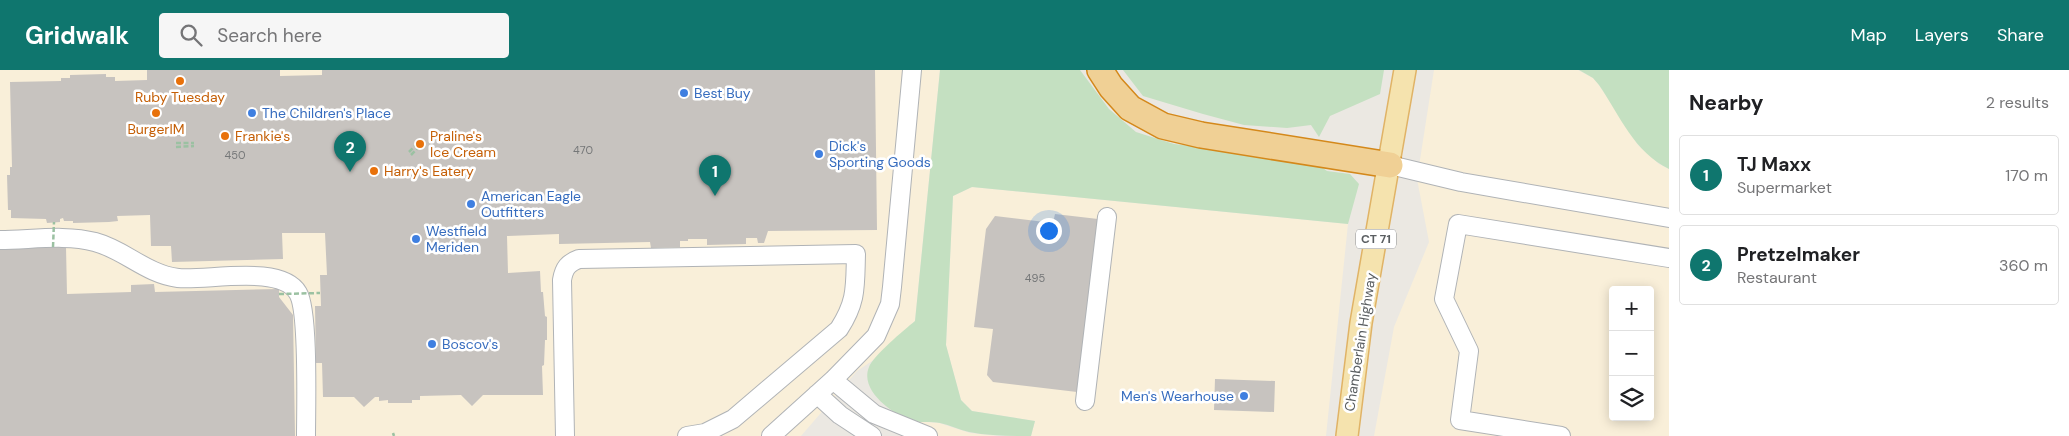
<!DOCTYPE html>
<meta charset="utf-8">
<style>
:root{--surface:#fff;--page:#f6f6f6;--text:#202124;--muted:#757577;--line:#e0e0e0;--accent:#0f766e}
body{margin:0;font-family:"DM Sans",sans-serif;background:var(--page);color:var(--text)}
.controls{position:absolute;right:15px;bottom:15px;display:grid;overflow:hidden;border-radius:5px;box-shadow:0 2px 12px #0003}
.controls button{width:45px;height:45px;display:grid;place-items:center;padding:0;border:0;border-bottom:1px solid var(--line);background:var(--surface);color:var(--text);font:25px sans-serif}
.you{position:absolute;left:1048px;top:160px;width:18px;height:18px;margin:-12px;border:4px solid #fff;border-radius:50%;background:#1a73e8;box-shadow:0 0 0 8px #1a73e833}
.badge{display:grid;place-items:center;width:32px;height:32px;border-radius:50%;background:var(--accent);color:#fff;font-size:16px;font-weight:700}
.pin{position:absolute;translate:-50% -41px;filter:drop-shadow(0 1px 2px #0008)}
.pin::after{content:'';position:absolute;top:26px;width:18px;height:15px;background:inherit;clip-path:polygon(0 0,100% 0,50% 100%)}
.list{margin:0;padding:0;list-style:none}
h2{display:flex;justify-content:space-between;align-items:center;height:65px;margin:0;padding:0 20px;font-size:21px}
h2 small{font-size:16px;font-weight:400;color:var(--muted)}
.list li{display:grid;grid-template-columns:32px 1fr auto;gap:15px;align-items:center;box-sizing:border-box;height:80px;margin:0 10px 10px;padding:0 10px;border:1px solid var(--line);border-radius:5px}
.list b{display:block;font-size:19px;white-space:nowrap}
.list p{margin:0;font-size:16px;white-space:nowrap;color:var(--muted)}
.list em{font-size:16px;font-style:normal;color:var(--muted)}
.icon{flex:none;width:28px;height:28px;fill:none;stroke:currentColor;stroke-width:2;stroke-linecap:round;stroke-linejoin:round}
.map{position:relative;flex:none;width:1669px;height:366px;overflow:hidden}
header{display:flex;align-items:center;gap:30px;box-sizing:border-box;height:70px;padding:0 25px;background:var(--accent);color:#fff}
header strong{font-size:24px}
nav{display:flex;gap:28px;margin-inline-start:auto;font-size:18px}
.search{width:350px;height:45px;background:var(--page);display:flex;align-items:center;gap:12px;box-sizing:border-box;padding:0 18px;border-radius:5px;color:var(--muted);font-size:19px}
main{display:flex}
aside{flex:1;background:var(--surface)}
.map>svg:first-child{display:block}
.commercial{fill:#f9efd9;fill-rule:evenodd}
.green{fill:#c4e0c1}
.building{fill:#c7c3bf}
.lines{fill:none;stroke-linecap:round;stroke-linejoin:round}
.minor-casing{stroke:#b0b3b6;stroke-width:20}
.major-casing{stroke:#e0b366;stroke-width:24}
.highway-casing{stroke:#d4881a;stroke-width:28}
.path{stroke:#9bc1a2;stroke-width:2.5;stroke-dasharray:5 2.5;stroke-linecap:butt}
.minor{stroke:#fff;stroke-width:18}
.major{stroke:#f5e3ae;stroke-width:21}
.highway{stroke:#f0d095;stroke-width:25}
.path-bridge{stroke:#9bc1a2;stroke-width:2.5;stroke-dasharray:5 2.5;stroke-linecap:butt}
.food-dot{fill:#e8710a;stroke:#fff;stroke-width:2}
.shop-dot{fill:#3f7fe0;stroke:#fff;stroke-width:2}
.labels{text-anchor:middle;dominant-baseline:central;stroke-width:5;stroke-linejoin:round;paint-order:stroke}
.number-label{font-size:11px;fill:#757778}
.shield{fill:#fff;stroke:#8c8e90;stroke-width:1}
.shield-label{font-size:12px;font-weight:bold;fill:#5a5e61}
.shop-label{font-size:14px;fill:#366cbe;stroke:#fff;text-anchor:start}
.food-label{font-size:14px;fill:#c56008;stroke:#fff;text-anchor:start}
.street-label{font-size:14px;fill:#5a5e61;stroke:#fff}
</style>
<header>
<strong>Gridwalk</strong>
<div class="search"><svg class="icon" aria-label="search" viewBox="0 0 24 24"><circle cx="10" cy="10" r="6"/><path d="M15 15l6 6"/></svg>Search here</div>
<nav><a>Map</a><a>Layers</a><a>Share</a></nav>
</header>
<main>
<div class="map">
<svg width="1669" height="366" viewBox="0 0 1669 366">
<rect width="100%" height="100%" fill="#ebe8e2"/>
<path class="commercial" d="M0,0H940L915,251L872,291L857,301L801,366H0Z
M1434,0H1578L1593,8L1599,15L1638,75L1659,94L1669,99V366H1374L1394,257L1429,172L1417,109ZM1613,220H1650V347H1613Z
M972,117L1348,154L1326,366H1031L1035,351L972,341L961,330L946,275L953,126Z
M913,351L939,353L970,363L998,366H907Z"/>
<path class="green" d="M940,0H1080L1109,39L1136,62L1174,74L1274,86L1292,92L1311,89L1327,101L1350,104L1359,114L1348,154L972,117L953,126L946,275L961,330L972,341L1035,351L1031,366C1010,366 989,366 969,362C959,360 950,355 940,353C931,351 922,353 913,351C894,345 859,321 869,297C873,286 904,260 915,251Z
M1123,0H1384L1380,24L1330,46L1319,67L1311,55L1287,58L1244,55L1203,44L1143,26Z
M1579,0H1669V99C1634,82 1620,46 1599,15L1593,8Z"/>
<path class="building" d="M147,0H280V6L322,5V0H875L877,160L768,161L764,173H758L757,168H746V174L707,175V169H688V171H680V177L651,178L650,172L559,174V164L507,166L508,203L540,201L541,222H543L545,246L547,247V270H545L544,295L542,296L543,325H483L472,336L461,325L420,326V330H412V333H388V330L379,331V327H375L364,337L354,327H323L322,293H316L315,236H321L320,205H327L325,163H282L283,189L172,192L171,176H151L150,145L117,146L118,151L109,152L73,153V151H64L63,148L60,149V152L47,153L46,149L11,148V140H8L7,105H10V97H12L10,12L61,11V8H70V5L106,4V7H115V11L147,10Z
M1055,144L1098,149L1077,322L993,312L987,305L993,259L974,257L986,159L995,146L1053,153Z
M66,177L67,224L131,222V215L154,214L155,222L279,219V227L293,245L295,366H0V179Z
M1215,309L1275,311L1274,342L1214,340Z"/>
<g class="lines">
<defs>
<path id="minor" d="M1390,95L1461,112L1669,148
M0,170C30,170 66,164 95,172C125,180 146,204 178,208C207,211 281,194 298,223C309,241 306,339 306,366
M833,310L874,344L928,366
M817,324L840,345L872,366
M1085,331L1107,147
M565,366L562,210C564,198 568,193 579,189L856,184C855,217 857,231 839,259L733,349L705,363L687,366
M771,366L833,310L876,266L890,234L892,217L912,0
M1561,366L1460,350L1469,281L1444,229L1458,154L1669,188"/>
<path id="major" d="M1347,366L1361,253L1405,0"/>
<path id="highway" d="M1100,0L1111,17L1130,38L1163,56L1201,65L1390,95"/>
</defs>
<use href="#minor" class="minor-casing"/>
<use href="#major" class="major-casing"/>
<use href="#highway" class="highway-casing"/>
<path class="path" d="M176,73H194
M176,77L194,76
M409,82L420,71
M411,85L423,73
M393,363L394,366"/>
<use href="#minor" class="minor"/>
<use href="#major" class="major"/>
<use href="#highway" class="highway"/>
<path class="path-bridge" d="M53,177L54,152
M279,224L320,223"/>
</g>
<g class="food-dot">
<circle cx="180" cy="11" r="5"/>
<circle cx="156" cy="43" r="5"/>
<circle cx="225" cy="66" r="5"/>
<circle cx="420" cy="74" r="5"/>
<circle cx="374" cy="101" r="5"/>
</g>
<g class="shop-dot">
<circle cx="684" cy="23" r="5"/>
<circle cx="252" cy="43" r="5"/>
<circle cx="819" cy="84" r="5"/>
<circle cx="471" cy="134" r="5"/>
<circle cx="416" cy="169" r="5"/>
<circle cx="432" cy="274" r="5"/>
<circle cx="1244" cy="326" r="5"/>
</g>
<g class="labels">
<g class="number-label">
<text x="583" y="80">470</text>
<text x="235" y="85">450</text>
<text x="1035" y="208">495</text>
</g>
<rect class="shield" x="1356" y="159.5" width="40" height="19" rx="4"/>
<g class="shield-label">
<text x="1376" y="169">CT 71</text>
</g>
<g class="shop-label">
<text x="694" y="23">Best Buy</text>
<text x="262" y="43">The Children's Place</text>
<text x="829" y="76">Dick's<tspan x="829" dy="16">Sporting Goods</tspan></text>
<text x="481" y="126">American Eagle<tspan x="481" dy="16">Outfitters</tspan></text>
<text x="426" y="161">Westfield<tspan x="426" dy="16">Meriden</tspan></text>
<text x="442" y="274">Boscov's</text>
<text x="1234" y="326" text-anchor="end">Men's Wearhouse</text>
</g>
<g class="food-label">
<text x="180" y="27" text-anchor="middle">Ruby Tuesday</text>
<text x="156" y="59" text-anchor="middle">BurgerIM</text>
<text x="235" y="66">Frankie's</text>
<text x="430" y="66">Praline's<tspan x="430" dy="16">Ice Cream</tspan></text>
<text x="384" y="101">Harry's Eatery</text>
</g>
<g class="street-label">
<text transform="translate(1360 272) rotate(-81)">Chamberlain Highway</text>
</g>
</g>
</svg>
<div class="controls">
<button>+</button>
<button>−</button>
<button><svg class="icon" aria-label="layers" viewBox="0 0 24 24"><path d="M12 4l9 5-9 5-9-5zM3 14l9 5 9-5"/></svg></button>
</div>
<div class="you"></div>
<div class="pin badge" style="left:715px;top:126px">1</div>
<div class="pin badge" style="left:350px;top:102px">2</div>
</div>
<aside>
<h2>Nearby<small>2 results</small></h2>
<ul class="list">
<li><span class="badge">1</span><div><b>TJ Maxx</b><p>Supermarket</p></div><em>170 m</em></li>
<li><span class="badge">2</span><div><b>Pretzelmaker</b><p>Restaurant</p></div><em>360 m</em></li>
</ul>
</aside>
</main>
